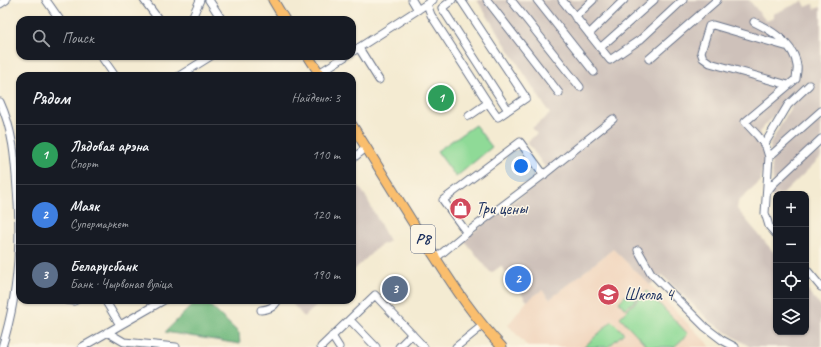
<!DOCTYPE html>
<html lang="ru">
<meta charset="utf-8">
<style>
:root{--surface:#171b24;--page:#242831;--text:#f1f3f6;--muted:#9ea1a6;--line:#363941;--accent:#d1495b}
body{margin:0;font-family:Caveat,sans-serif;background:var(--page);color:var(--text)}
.controls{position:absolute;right:12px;bottom:12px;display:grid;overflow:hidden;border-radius:8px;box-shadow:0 1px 3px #0004}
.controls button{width:36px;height:36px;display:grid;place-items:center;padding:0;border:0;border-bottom:1px solid var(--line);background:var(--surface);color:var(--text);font:20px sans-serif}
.you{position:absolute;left:521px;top:166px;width:14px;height:14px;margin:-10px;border:3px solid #fff;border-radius:50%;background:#1a73e8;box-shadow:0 0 0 6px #1a73e833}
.badge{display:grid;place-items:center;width:26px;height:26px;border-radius:50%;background:var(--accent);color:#fff;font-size:13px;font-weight:700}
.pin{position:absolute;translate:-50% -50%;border:2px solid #fff;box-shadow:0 1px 4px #0006}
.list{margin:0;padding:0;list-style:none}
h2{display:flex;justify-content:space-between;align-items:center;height:52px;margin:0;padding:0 16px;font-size:17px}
h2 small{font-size:13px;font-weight:400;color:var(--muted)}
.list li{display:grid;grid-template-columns:26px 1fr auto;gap:12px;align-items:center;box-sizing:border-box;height:60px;padding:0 16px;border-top:1px solid var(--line)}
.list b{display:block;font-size:15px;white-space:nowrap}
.list p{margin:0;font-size:13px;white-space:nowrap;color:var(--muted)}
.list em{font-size:13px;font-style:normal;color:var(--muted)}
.icon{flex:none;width:22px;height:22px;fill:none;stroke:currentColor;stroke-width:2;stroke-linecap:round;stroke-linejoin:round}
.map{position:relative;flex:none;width:821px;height:347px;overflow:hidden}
.search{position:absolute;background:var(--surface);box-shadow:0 1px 3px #0004;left:16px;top:16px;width:340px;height:44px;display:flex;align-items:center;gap:10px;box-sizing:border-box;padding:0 14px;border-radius:12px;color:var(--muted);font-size:15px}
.panel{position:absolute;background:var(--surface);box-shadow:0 1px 3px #0004;left:16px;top:72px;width:340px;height:232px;border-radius:12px}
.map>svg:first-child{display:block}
.built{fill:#f1d5bd}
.industrial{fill:#cec1ba}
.green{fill:#8fda97;stroke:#55847a}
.forest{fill:#73ba80;stroke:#47746f}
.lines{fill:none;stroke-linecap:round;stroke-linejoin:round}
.minor-casing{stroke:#677187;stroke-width:9}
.major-casing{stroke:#677187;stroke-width:11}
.minor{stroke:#fff;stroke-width:7}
.major{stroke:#fabe6d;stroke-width:9}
.labels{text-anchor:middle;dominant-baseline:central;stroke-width:3;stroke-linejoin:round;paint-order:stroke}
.shield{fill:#fcf5e5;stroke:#5e6a86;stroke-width:1}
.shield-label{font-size:16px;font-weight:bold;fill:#1b2f5e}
.poi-label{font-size:17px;fill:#1b2f5e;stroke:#fcf5e5;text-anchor:start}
</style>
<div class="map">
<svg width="821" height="347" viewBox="0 0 821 347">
<rect width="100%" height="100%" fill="#fcf5e5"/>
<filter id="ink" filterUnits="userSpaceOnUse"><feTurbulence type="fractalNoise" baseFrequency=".025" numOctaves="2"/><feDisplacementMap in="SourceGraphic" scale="8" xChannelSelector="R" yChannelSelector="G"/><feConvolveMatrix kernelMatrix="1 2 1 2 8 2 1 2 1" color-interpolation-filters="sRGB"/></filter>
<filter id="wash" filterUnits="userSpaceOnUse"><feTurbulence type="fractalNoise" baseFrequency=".012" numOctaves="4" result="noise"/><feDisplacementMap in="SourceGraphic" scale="16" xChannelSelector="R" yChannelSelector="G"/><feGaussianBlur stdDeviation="0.9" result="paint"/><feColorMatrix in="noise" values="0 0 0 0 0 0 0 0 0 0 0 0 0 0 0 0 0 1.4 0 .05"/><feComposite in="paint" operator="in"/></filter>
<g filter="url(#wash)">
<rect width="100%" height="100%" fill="#f4ebd2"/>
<path class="built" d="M613,249L650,285L711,347H528L508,325L527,301L542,290L550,299Z"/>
<path class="industrial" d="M477,0H749L766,21L774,18L773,14L803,1L806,7L813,4L815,9L821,7V157L783,194H776V201L770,194L773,184L770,144L792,105L812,87L807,83L787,101L759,132L766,153V167L761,171V181L738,202L737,209L776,255V332H806V289L821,306V347H750L711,322L662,275L650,285L613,249L550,299L542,290L527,301L501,266L491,273L465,241L467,237L550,174L527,142L537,134L532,128L550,114Z
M352,178L365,195L389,241L378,247L352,272Z
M289,300H323L304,317Z"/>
<path class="green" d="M475,125L492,147L456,177L437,151Z
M631,290L638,298L625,309L619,302Z
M647,291L688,334L674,347H648L620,317Z
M612,321L624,333L608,347H584Z"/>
<path class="forest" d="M197,300H204L239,333L240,344L165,332Z"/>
</g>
<g filter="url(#ink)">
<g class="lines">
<defs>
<path id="minor" d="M46,0L60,20
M144,0L159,20
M209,0L222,20
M412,0L418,10
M452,0L442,8L508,110
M487,0L559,93
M511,0L580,87
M537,0L594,72
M562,0L610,60L641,39L683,0
M0,4L6,0
M427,4L431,15L488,103L498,117L526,98L461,0
M575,17L593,0
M191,20L200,0
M754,22C771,30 795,45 797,66C798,70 796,75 796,79L745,122L758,136L766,147L769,157L765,213L769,226L776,234
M589,34L624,0
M785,46L713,25L709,26L701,52L703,58L710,63L788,85
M359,48L379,80
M600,48L654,0
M352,52L433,0
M101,56L115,76
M649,59L717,0
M319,73L346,56
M179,76L211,56
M0,102C13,130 15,159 17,189C18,202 19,216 19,229C19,268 14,310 2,347
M469,116L488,103
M764,145L788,105L809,85
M769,157L821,111
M352,159L366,148
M767,192L773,184L821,139
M467,233L443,200L520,142L544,175
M638,250L651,273L705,327L722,340L735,347
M436,258L465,234L542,176L613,119
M806,269L821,287
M66,300L74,301L76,300
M105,300L120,325
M261,310C270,309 274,307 278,300
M350,320L376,347
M107,332L124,342L176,347
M332,336L339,347
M82,347L164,300
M321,347L375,295L424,347
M399,347L412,334
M456,347L482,326"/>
<path id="major" d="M273,0L285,20
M308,56L321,76
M352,125C380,169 406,213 435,257C456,290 475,318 502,347"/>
</defs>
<use href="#minor" class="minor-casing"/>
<use href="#major" class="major-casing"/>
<use href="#minor" class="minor"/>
<use href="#major" class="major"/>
</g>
</g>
<defs>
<symbol id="shop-disc" viewBox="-11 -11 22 22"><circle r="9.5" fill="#d1495b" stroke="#fcf5e5"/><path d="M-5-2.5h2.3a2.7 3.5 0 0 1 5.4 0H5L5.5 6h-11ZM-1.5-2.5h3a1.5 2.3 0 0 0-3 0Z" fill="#fff"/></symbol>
<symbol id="school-disc" viewBox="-11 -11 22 22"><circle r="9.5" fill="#d1495b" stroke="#fcf5e5"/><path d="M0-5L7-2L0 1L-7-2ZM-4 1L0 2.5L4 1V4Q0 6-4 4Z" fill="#fff"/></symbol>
</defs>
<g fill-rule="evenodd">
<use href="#shop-disc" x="448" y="196" width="25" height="25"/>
<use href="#school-disc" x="596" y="282" width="25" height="25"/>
</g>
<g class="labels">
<rect class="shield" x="411" y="225" width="24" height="28" rx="3"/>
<g class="shield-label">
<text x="423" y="239">Р8</text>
</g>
<g class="poi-label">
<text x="476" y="208">Три цены</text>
<text x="624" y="294">Школа 4</text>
</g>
</g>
</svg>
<div class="controls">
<button>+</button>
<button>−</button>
<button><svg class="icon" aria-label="locate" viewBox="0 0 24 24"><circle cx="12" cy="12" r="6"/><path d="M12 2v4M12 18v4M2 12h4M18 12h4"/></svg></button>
<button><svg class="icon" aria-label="layers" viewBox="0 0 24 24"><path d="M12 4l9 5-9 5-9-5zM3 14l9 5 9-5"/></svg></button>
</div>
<div class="you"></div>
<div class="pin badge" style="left:441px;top:98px;background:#2e9e5b">1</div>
<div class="pin badge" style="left:518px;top:279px;background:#3f7fe0">2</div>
<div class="pin badge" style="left:395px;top:289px;background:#5c6f8a">3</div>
<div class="search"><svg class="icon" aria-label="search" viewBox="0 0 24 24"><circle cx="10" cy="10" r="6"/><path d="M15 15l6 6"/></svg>Поиск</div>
<section class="panel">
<h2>Рядом<small>Найдено: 3</small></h2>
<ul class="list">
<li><span class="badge" style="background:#2e9e5b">1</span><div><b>Лядовая арэна</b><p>Спорт</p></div><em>110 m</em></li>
<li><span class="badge" style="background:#3f7fe0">2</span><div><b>Маяк</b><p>Супермаркет</p></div><em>120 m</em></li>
<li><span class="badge" style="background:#5c6f8a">3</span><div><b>Беларусбанк</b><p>Банк · Чырвоная вуліца</p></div><em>190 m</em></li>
</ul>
</section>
</div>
